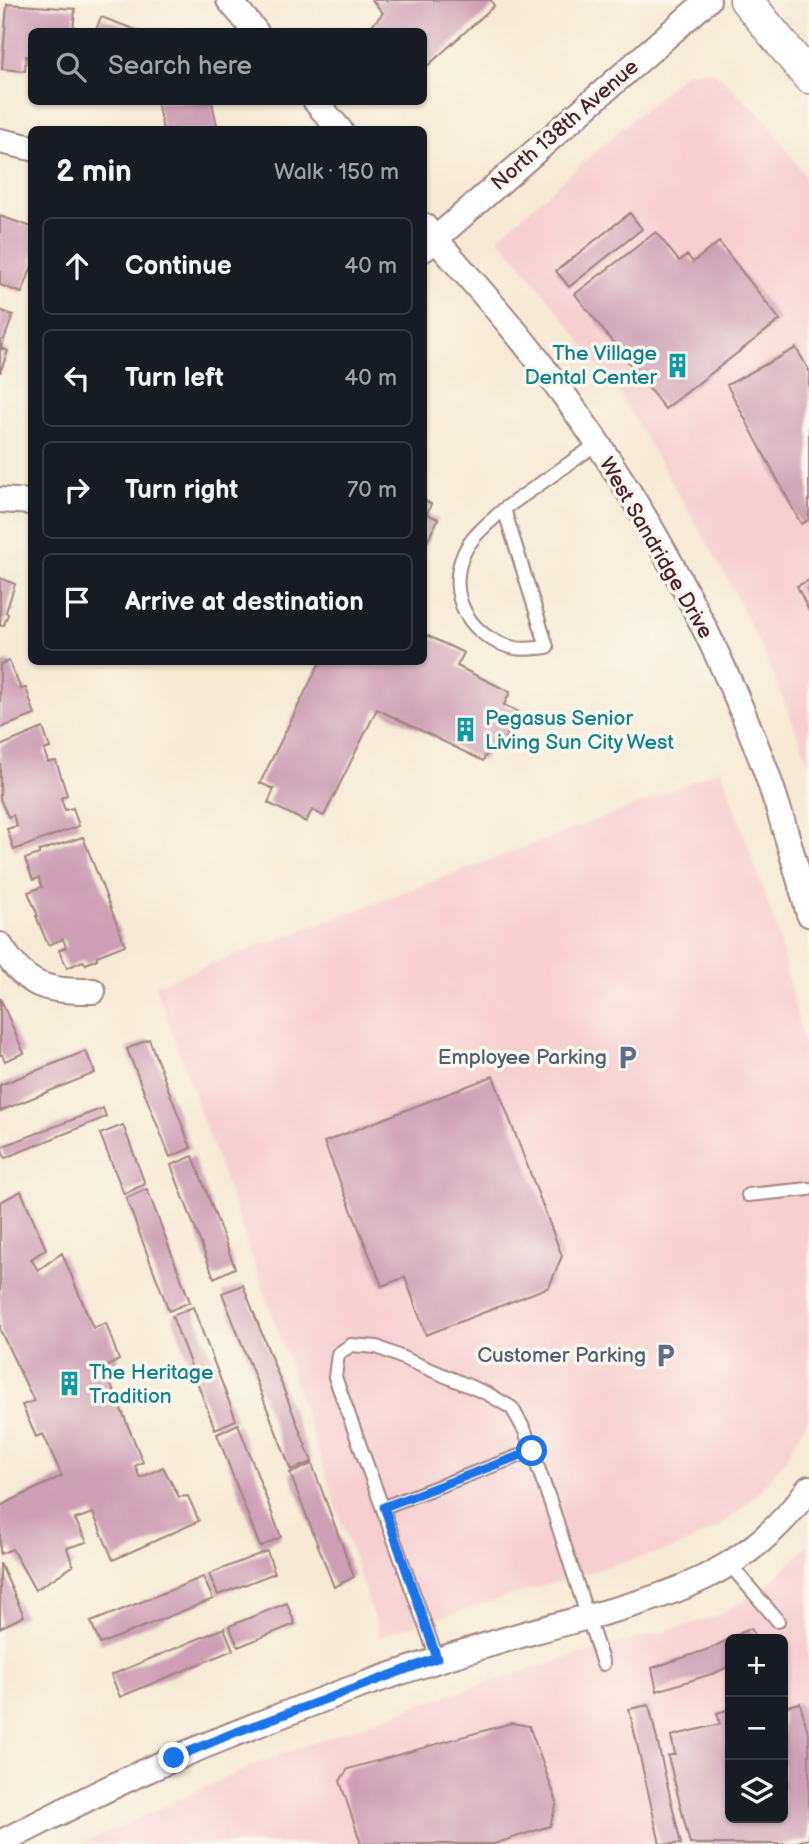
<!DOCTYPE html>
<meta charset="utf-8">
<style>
:root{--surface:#171b24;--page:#242831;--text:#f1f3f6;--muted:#9ea1a6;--line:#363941}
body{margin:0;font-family:"Balsamiq Sans",sans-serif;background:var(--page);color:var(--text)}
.controls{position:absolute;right:21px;bottom:21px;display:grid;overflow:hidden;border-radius:10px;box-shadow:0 2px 5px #0004}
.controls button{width:63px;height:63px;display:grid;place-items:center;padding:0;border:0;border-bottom:2px solid var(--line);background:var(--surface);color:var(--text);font:35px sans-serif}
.stop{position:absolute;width:21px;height:21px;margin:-16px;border:5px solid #1a73e8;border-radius:50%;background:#fff}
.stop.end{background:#1a73e8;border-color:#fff;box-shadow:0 2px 7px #0008}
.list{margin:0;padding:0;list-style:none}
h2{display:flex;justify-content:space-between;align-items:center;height:91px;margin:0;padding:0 28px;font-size:30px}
h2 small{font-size:23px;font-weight:400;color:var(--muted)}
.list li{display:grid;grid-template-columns:46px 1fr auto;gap:21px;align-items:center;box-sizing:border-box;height:98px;margin:0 14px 14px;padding:0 14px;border:2px solid var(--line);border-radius:10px}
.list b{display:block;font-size:26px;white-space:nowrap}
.list em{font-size:23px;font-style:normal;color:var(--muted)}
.icon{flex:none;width:38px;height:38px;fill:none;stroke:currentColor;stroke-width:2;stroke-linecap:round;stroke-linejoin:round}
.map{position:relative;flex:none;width:809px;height:1844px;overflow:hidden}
.search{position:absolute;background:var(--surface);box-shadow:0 2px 5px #0004;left:28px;top:28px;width:399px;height:77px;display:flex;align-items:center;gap:18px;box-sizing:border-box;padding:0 24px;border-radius:10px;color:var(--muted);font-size:26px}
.panel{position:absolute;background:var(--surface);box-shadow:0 2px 5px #0004;left:28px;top:126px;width:399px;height:539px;border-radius:10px}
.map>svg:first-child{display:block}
.built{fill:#f7cfd1;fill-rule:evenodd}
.building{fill:#cd9fb4}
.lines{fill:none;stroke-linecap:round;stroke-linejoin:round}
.service-casing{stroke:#a08480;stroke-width:16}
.minor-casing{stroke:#a08480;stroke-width:28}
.tertiary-casing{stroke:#a08480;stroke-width:35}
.service{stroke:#fff;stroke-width:12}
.minor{stroke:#fff;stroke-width:24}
.tertiary{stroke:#fff;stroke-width:32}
.route{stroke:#1a73e8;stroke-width:9}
.labels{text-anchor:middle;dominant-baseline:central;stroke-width:7;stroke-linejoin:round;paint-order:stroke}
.street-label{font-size:21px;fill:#4a1f2b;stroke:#fbf7ec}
.culture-label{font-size:21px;fill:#0d838f;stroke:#fbf7ec;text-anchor:start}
.service-label{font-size:21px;fill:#4e5e75;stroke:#fbf7ec;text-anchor:end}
</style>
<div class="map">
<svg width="809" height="1844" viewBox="0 0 809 1844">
<rect width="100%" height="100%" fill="#fbf7ec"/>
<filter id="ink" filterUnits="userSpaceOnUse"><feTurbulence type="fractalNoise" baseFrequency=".0143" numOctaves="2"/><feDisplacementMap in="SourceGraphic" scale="14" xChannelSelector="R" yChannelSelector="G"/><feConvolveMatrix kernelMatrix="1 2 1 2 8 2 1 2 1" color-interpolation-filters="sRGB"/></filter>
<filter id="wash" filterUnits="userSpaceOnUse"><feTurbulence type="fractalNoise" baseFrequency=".00686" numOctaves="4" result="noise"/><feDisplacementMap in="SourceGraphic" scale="28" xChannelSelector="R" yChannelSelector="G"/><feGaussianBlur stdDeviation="1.57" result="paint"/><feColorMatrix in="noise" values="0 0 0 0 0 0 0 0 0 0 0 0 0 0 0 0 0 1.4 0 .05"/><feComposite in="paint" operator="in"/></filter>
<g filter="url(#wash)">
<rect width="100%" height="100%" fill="#f6ead5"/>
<path class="built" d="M712,70L768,122L809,182V762L762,649L726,576L618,391L539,286L498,237L686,72Z
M721,768L777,929L807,1060L809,1076V1416L785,1460L754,1497L721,1527L673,1549L595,1570L380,1636L270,1308L155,985L648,801Z
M809,1544V1844H81L263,1761L447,1695L583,1653L716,1617L766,1587ZM730,1639H783V1818H730Z"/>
<g id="blocks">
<path class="building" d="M372,0H491L494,6L424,69V32H366L383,13Z
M7,4L75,9L73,32H32V56H26L25,71L2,69Z
M101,17L139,31V32H95Z
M157,102H212L218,130H163Z
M630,213L642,229L569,287L556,271Z
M0,216L32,227V266L22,293L0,285Z
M656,232L679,261L687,255L693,262L719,242L780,320L665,409L575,294Z
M0,310L13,315L1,348L8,351L0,373Z
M796,348L809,370V520L801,524L727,385Z
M424,500L431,504L427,514L438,519L424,549Z
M0,578L15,584L6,612L8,614L4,625L0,626Z
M809,580V611L797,586Z
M424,634L464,653L457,666L510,692L504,705L519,712L498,753L489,749L483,761L377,709L324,816L312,810L306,822L268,803L274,789L260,783L320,662H424Z
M9,661L21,689L26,688L35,715L0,728V664Z
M43,728L50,748L44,750L48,762L56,761L67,795L61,798L65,810L73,808L79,826L14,850L7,829L17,826L13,815L8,817L0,799V746Z
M83,837L125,945L97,956V959L86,964L83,961L67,968L59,950L66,947L63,939L48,945L36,916H38L28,892L42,887L39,878L33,880L25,859L39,854V851Z
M0,998L24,1053L5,1061L2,1055H0Z
M149,1039L191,1148L170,1157L127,1049Z
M86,1051L95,1073L0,1111V1085Z
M493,1076L562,1256L549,1287L426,1335L405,1277L382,1286L324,1142Z
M103,1108L106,1117L5,1158L1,1147Z
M123,1125L145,1184L124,1194L100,1134Z
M193,1156L235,1268L214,1278L171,1165Z
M147,1189L190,1302L169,1311L126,1198Z
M21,1191L46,1249L31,1259L38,1270L62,1253L93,1328L106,1323L119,1360L104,1368L143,1462L135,1466L140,1478L163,1467L179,1497L188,1496L199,1521L113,1560L93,1513L75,1519L87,1542L67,1548L73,1566L35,1590L12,1549L0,1554V1506L62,1476L43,1434L36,1437L22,1405L34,1401L0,1330V1202Z
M243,1285L312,1462L291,1470L222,1293Z
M193,1307L236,1420L215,1429L172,1316Z
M238,1424L281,1537L260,1547L217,1434Z
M312,1464L354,1577L334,1587L290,1473Z
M267,1551L275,1573L218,1595L209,1574Z
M0,1563L24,1616L0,1628Z
M203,1577L213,1599L100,1644L91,1622Z
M287,1603L295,1624L238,1647L229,1626Z
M224,1628L233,1650L120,1697L111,1675Z
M751,1628L756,1639H730V1666L715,1673L657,1691L652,1668L709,1649Z
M800,1703L809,1736V1839L788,1844H690L668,1756L675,1754L671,1736L720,1724L717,1713L730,1709V1818H783V1707Z
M649,1705L681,1844H660L629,1709Z
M511,1723L529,1726L557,1802L550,1826L494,1844H361L340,1781L348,1769Z"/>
</g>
</g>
<g filter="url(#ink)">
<use href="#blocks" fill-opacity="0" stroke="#a08480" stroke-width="2"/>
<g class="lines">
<defs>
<path id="service" d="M504,509C490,522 472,535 464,553C445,595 470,639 515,648C525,650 536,648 547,647L504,509L597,444
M748,1195L809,1189
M384,1507L532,1451
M730,1565L778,1621
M437,1658L335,1377L338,1354L351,1345L377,1347L488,1394L512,1408L525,1431L551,1504L603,1664"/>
<path id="minor" d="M229,0L256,32
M316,102L340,130
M0,141L32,148
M424,226C462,270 502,313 537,359C632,482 710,622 764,766C782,815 795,864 809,914
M424,249L708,0
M0,500L32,502
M0,945C26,988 46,991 93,991
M0,1843C52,1817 103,1789 157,1766C220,1738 284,1714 348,1690C410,1668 472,1649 535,1631C643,1601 739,1588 809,1488"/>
<path id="tertiary" d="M746,0L809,77"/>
</defs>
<use href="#service" class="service-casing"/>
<use href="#minor" class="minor-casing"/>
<use href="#tertiary" class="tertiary-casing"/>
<use href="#service" class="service"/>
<use href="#minor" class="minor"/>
<use href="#tertiary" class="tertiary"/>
</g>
</g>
<g class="lines" filter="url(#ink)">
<path class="route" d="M174,1758L231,1734L437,1658L384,1507L532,1451"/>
</g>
<defs>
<symbol id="building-bare" viewBox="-9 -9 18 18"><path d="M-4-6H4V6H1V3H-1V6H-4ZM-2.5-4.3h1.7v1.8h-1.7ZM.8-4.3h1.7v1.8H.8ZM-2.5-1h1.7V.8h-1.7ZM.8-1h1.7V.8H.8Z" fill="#0f9aa8" stroke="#fbf7ec" stroke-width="2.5" paint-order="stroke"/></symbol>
<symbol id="parking-bare" viewBox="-9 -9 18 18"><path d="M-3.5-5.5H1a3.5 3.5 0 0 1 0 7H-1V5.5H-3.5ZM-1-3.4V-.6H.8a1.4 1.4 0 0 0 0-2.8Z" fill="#5c6f8a" stroke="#fbf7ec" stroke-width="2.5" paint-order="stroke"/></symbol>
</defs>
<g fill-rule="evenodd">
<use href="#building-bare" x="660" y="348" width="35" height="35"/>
<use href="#building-bare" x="448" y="712" width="35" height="35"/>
<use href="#parking-bare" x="610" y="1040" width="35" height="35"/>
<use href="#parking-bare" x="648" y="1338" width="35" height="35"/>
<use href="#building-bare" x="52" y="1366" width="35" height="35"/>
</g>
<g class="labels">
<g class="street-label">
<text transform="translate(565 125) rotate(-41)">North 138th Avenue</text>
<text transform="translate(656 548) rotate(60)">West Sandridge Drive</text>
</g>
<g class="culture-label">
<text x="657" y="353" text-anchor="end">The Village<tspan x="657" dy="24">Dental Center</tspan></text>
<text x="485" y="718">Pegasus Senior<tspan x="485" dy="24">Living Sun City West</tspan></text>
<text x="89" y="1372">The Heritage<tspan x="89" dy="24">Tradition</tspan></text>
</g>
<g class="service-label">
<text x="607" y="1057">Employee Parking</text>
<text x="646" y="1355">Customer Parking</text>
</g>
</g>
</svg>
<div class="controls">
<button>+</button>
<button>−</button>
<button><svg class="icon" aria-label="layers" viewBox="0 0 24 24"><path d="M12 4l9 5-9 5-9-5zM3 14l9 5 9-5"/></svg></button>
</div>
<div class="stop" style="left:532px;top:1451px"></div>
<div class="stop end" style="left:174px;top:1758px"></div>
<div class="search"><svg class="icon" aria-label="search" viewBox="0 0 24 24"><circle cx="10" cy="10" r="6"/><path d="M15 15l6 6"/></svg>Search here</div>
<section class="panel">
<h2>2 min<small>Walk · 150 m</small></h2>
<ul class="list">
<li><svg class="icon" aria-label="ahead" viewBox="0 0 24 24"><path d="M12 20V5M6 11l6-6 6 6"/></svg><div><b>Continue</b></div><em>40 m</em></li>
<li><svg class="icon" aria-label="left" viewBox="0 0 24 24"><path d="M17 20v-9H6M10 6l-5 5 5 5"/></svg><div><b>Turn left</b></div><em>40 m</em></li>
<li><svg class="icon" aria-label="right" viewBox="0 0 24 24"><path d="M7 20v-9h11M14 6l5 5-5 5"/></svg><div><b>Turn right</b></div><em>70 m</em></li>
<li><svg class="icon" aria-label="arrive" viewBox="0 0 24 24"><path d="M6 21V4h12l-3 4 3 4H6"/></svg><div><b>Arrive at destination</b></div></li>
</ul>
</section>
</div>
